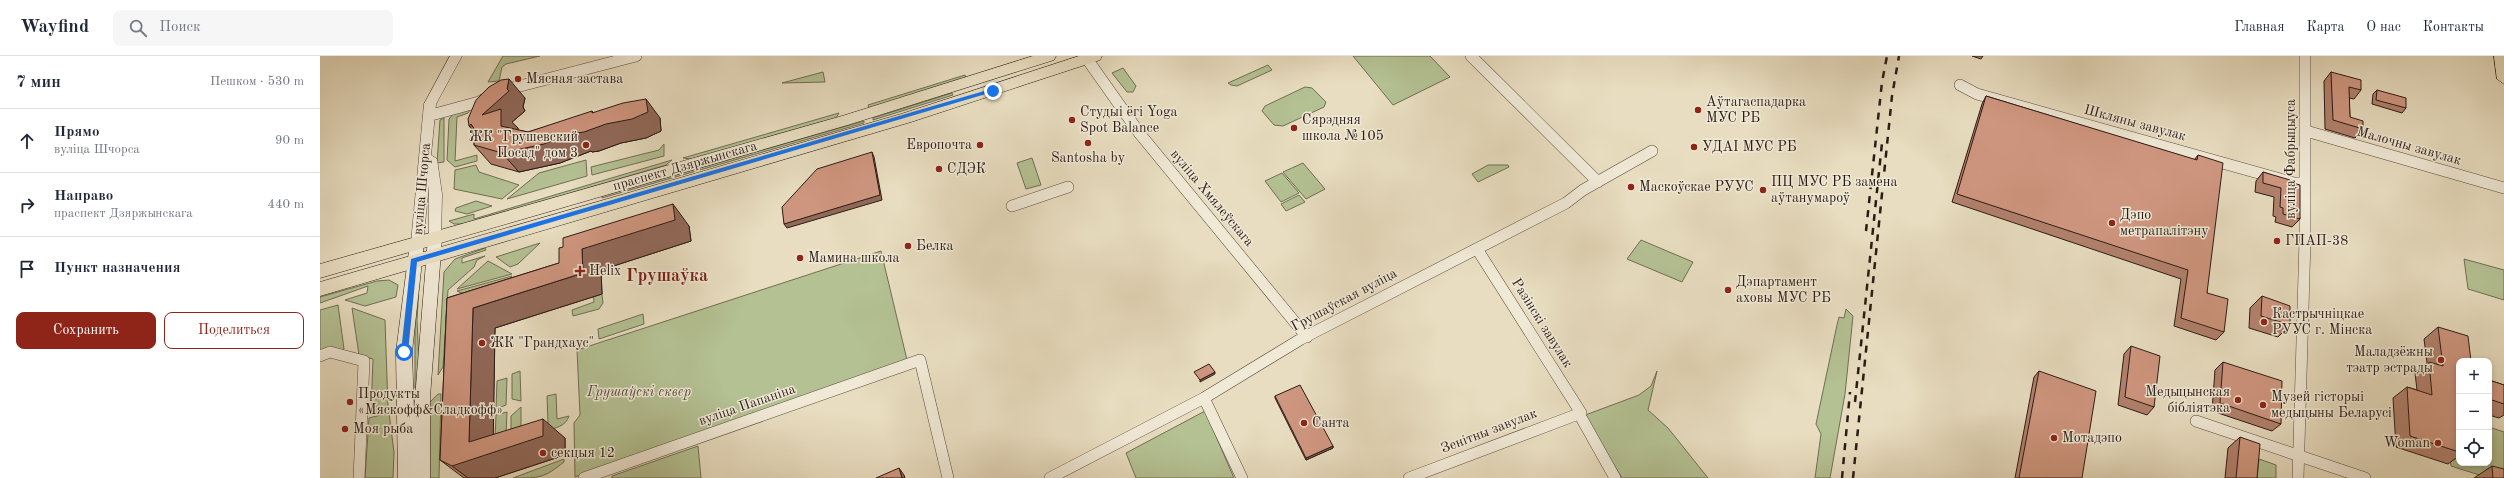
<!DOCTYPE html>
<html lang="ru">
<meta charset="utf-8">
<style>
:root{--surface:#fff;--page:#f6f6f7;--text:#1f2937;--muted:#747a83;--line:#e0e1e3;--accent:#8f2418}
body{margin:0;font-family:"Old Standard TT",serif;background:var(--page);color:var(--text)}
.controls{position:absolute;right:12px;bottom:12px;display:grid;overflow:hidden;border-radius:8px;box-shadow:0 2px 6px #0003}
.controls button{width:36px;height:36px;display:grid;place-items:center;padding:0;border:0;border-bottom:1px solid var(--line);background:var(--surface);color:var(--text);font:20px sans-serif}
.stop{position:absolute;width:12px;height:12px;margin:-9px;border:3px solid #1a73e8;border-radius:50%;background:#fff}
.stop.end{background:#1a73e8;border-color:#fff;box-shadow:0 1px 4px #0008}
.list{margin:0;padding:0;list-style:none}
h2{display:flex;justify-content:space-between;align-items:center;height:52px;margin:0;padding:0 16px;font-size:17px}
h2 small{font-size:13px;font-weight:400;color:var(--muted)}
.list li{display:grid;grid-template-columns:26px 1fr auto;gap:12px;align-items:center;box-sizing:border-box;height:64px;padding:0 16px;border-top:1px solid var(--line)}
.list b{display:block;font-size:15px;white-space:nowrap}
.list p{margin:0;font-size:13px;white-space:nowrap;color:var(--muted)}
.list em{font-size:13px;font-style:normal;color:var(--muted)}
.actions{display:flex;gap:8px;padding:12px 16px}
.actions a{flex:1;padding:9px 0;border:1px solid var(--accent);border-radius:8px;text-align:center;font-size:14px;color:var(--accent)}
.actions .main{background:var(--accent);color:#fff}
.icon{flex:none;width:22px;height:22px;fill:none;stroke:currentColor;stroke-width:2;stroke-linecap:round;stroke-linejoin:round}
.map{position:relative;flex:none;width:2184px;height:422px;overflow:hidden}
header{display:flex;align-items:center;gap:24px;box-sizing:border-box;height:56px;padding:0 20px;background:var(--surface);border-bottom:1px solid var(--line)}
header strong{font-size:19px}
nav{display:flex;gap:22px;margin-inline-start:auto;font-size:14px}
.search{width:280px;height:36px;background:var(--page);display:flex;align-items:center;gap:10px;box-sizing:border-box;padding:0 14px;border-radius:8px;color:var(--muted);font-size:15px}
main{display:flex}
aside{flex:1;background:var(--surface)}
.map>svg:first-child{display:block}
.green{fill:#b4c193;stroke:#706e54}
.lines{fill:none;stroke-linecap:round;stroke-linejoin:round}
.minor-casing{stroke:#5a4c40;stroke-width:12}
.tertiary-casing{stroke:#5a4c40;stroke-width:1}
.secondary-casing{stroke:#2b1b16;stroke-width:1}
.primary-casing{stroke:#2b1b16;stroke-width:1}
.minor{stroke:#f0e9d6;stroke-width:11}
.tertiary{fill:#f0e9d6;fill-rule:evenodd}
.secondary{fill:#f0e9d6;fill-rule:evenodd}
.primary{fill:#e8ddc0;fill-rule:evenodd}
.rail{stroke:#2b1b16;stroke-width:2.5;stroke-dasharray:7 7;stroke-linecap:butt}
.wall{fill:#b2816d;stroke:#2b1b16}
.shaded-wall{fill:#916959;stroke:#2b1b16}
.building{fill:#cf967f;stroke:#2b1b16}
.route{fill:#1a73e8}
.poi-dot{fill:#8f2418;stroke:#f0e9d6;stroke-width:1.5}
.labels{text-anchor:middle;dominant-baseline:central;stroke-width:3;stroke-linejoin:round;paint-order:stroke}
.poi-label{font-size:14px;fill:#2b1b16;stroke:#f0e9d6;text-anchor:start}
.street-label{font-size:14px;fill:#2b1b16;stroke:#f0e9d6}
.park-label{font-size:14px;font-style:italic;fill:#544d3c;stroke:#f0e9d6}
.district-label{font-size:18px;font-weight:bold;fill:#7a1f14;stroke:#f0e9d6}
</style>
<header>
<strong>Wayfind</strong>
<div class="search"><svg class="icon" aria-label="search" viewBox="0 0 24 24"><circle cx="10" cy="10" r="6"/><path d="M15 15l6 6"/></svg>Поиск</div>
<nav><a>Главная</a><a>Карта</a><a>О нас</a><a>Контакты</a></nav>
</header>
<main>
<aside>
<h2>7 мин<small>Пешком · 530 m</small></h2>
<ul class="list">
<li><svg class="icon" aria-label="ahead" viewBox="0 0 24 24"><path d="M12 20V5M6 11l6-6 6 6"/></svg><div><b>Прямо</b><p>вуліца Шчорса</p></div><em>90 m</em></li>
<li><svg class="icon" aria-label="right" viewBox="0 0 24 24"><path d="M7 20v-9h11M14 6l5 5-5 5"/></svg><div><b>Направо</b><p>праспект Дзяржынскага</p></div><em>440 m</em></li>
<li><svg class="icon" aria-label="arrive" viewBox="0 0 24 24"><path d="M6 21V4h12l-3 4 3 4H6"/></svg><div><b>Пункт назначения</b></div></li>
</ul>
<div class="actions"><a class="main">Сохранить</a><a>Поделиться</a></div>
</aside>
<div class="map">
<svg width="2184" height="422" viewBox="0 0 2184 422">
<rect width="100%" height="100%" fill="#e8ddc0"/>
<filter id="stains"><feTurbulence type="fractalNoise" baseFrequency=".005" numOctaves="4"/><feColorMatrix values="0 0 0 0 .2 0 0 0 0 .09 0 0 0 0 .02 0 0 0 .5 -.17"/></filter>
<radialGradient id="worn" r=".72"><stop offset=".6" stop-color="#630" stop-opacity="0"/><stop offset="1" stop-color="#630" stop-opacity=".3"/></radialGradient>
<path class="green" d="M183,0H220L186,8L182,11L179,25L168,26Z
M1033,0H1110L1130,21L1073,49Z
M948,9L952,14L917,30L911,29L908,27Z
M803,12L816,30L813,36H807L792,17Z
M503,16L505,26L462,27Z
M645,19L646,23L549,52L548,49Z
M985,31L992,32L1006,46L1004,51L963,70L954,69L942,55L945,50Z
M632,37L633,39L553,64V62Z
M150,54L148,57L137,61L135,105L157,99V105L135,111L127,104L129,63L133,58Z
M519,57L516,62L371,103L363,102Z
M124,62V106L117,107L120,64Z
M544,65V67L282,142V140Z
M344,88V100L272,119L271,111L339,94Z
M712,102L721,129L706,133L697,107Z
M266,104L267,120L187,143L219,117Z
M352,104L346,109L145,168H134L129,165L154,158V163Z
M983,107L1005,133L986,143L963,116Z
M156,109L159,116L199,129L182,143L134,133L135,114Z
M1168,109H1188L1189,111L1158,126L1152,118Z
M962,117L979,137L961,146L945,125Z
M979,139L985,146L966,155L961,148Z
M156,145L172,150L147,158L135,155L136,152Z
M1321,184L1373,206L1362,226L1307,203Z
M220,187L198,208L190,211L176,201Z
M165,192L166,194L142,202V207L165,200L157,204L154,211L128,234L123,311L118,319L124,216L135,203Z
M561,195L587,304L255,421L254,367L260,359L257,294Z
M2144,203L2184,214V244L2148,233Z
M168,205L192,218L137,233Z
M100,211L97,264L100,329L95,332V260Z
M192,220L174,250L137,235Z
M69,224L78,229L76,241L45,250L25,244L47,237L48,230L0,247V241L57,225Z
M281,231L283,247L279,253L253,260L252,254L274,246L273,234Z
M18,249L24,293L0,298V254Z
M32,252L65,264L68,352L51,357L53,303L39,299Z
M1526,253L1533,260L1525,338L1510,422H1495L1501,378L1496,368L1517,269L1519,261L1524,262Z
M323,258L324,268L279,283L278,273Z
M200,315L201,345L192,343V318Z
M1337,315L1328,354L1348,372L1388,422H1302L1265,362L1260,361L1319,339L1331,330Z
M187,322L186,349L176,353L177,325Z
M118,338H121L119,422H106L107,349Z
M236,338L237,363L249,360C246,370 235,373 225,374L218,370L228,367L227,340Z
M201,351V377L191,390V360Z
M885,355L914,422H816L806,397Z
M187,356L186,379L175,383L176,359Z
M69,357L74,396L73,422H45L49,362Z
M2125,357L2139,362V407H2169V371L2184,376V422H2169L2131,410Z
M378,390L381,422H292V420Z
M244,403V406C224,422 220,422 193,422Z
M1939,403L1956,409V422H1937Z"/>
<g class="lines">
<defs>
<path id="minor" d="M765,0L820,78L987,281
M1151,0L1278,126
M1640,29L1657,38L1974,127H1985
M115,58L159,46L177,36L316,0
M1986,75L2184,132
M692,150L748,131
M0,300L10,296L44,305L39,422
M884,342L922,422
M1262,363L1295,422
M1876,365L2045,422
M264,422L600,304L628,422
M730,422L884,342L981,283L1246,147L1263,134L1332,95
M1089,422L1261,357L1157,193
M1978,422L1985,184V0"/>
<path id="tertiary" d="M130,0H142L116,48L111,99L117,103L122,138L121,182L115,187L109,182V129L103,187L97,192L91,187L104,48Z"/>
<path id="secondary" d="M115,176L120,178L122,182L110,341V422H78L76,296L90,187L92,183H102L104,187L92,296L94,355L108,182L110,178Z"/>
<path id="primary" d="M713,0H736L734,4L531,68L0,222V208L522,60Z
M759,0H782L780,4L591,66L0,240V226L581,58Z
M2174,0H2184V28L2177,23Z"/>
</defs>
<use href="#minor" class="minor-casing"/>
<use href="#tertiary" class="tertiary-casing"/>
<use href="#secondary" class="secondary-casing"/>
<use href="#primary" class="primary-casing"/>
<use href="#minor" class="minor"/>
<use href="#tertiary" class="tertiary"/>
<use href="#secondary" class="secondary"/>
<use href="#primary" class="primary"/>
<path class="rail" d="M1546,175L1562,26L1567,0
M1535,346L1562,87
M1522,422L1530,336
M1533,422L1572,40L1579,0"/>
</g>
<path class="wall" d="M1652,0H1663L1661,3Z
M2011,16L2041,34L2034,43L2029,42L2030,61L2043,73L2035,82L2005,73L2004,25Z
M2057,34L2086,52L2082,57L2052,48L2053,38Z
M1666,40L1874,104L1878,99L1887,237L1904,276L1896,284L1854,270L1861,223L1632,146L1662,48Z
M205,42L203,51L205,55L192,66L198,72V74L208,76L273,57L340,62L341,75L326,82L301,87L279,95L272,96L271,95L240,107L199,116L171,108L154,89L155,76L149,70Z
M1943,116L1970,126L1980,163L1972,171L1955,166L1956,161L1953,160L1954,141L1935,136L1936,125Z
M369,170L371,185L281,214L282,238L175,272L173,379L245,382V399L175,422H144L120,404L127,242L239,207Z
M1942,240L1970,269L1958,281L1929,272L1930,252Z
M2118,271L2139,305V350L2138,349L2139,357V400L2128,408L2076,391L2073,342L2087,331L2097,334L2095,317L2107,307L2104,283Z
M1811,290L1834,351L1827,359L1798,349L1804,298Z
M1903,306L1961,368L1952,375L1892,355L1895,314Z
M1719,315L1762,422H1695L1714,321Z
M2169,324L2184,329V359L2179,362L2169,359Z
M955,340L1013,390V392L986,404L955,342Z
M1920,381L1937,422H1905L1908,392Z
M2172,410L2184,422H2154Z"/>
<path class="shaded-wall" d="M189,23L205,42L203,51L205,55L192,66L198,72L197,90L162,59L187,33Z
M326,43L340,62L341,75L326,82L301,87L279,95L272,96L271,95L240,107L199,116L182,97L257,75L272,57V55L282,69Z
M151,68L166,89L149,70Z
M552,96L554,101L562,144L467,172L464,168Z
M353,148L369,170L371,185L281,214L282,238L175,272L173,396L223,363L245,382V399L175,422H148L132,410L149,386L153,252L263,217L262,193Z
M895,316V318L880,326V324Z
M1013,390V392L986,404V402Z
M579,412L584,419L585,422H582Z"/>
<path class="building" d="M2011,16L2041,24V34L2029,31L2030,61L2043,65V73L2013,64Z
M189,23L187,33L189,35L162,59L181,53V70L208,76L272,55V57L303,47L326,43L328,56L312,63L286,68L264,76L257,77V75L224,88L182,97L154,89L155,74L151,68L149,70L148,63L156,44L169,31L181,24Z
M2057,34L2086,42V52L2056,44Z
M1666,40L1877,104L1878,99L1903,107L1887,237L1908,243L1904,276L1861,262L1868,214L1637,138Z
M552,96L560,139L464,168L462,151L497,113Z
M1943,116L1970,124V126L1980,129V163L1963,158V152L1960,151L1961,132L1943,127Z
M353,148L355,164L262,193L263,217L153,252L149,386L223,363V380L132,410L120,404L127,242L239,207V192L243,191V182Z
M1942,240L1970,250V269L1941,260Z
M2118,271L2148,280L2151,305H2139V334L2137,333L2139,357V396L2090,380L2087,331L2112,339L2109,306L2123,310Z
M1811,290L1840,300L1834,351L1805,341Z
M1903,306L1962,325L1961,368L1900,347Z
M889,308L895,316L880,324L874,316Z
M1719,315L1776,335L1762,422H1699Z
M2169,324L2184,329V348L2169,343Z
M980,329L1013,390L986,402L955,340Z
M1920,381L1940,388L1937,422H1916Z
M2172,410L2184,413V422H2173Z
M579,412L582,422H556Z"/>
<path class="route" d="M671,33L676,35L97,206L88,296L84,299L81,296L91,203Z"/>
<g class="poi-dot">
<circle cx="198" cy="23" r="4"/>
<circle cx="1378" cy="54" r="4"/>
<circle cx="752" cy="64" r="4"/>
<circle cx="974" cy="72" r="4"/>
<circle cx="768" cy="87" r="4"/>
<circle cx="266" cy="89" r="4"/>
<circle cx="660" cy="89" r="4"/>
<circle cx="1374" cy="91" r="4"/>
<circle cx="619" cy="113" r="4"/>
<circle cx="1311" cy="131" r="4"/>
<circle cx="1443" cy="134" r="4"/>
<circle cx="1792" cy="167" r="4"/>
<circle cx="1957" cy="185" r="4"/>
<circle cx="588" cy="190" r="4"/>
<circle cx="480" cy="202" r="4"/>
<path d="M258 209h4v4h4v4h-4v4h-4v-4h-4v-4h4z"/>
<circle cx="1408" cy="234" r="4"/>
<circle cx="1944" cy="266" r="4"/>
<circle cx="162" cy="287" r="4"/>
<circle cx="2121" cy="304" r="4"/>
<circle cx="1918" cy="344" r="4"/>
<circle cx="30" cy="346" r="4"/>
<circle cx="1943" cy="349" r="4"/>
<circle cx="984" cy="367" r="4"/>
<circle cx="25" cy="373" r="4"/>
<circle cx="1734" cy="382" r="4"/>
<circle cx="2118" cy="387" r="4"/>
<circle cx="223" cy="397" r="4"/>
</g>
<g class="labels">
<g class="poi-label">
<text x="206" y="23">Мясная застава</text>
<text x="1386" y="46">Аўтагаспадарка<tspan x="1386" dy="16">МУС РБ</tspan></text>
<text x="760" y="56">Студыі ёгі Yoga<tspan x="760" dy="16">Spot Balance</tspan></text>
<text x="982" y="64">Сярэдняя<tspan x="982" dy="16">школа №105</tspan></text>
<text x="258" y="81" text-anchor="end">ЖК "Грушевский<tspan x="258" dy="16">Посад" дом 3</tspan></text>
<text x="652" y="89" text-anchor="end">Европочта</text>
<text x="1382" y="91">УДАІ МУС РБ</text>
<text x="768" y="102" text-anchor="middle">Santosha by</text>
<text x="627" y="113">СДЭК</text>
<text x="1451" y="126">ПЦ МУС РБ замена<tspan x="1451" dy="16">аўтанумароў</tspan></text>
<text x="1319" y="131">Маскоўскае РУУС</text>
<text x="1800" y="159">Дэпо<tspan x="1800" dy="16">метрапалітэну</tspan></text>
<text x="1965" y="185">ГПАП-38</text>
<text x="596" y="190">Белка</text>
<text x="488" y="202">Мамина школа</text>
<text x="269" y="215">Helix</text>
<text x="1416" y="226">Дэпартамент<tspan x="1416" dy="16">аховы МУС РБ</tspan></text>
<text x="1952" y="258">Кастрычніцкае<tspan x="1952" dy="16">РУУС г. Мінска</tspan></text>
<text x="170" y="287">ЖК "Грандхаус"</text>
<text x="2113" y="296" text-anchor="end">Маладзёжны<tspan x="2113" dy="16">тэатр эстрады</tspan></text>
<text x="1910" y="336" text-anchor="end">Медыцынская<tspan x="1910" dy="16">бібліятэка</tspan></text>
<text x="38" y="338">Продукты<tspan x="38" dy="16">«Мяскофф&amp;Сладкофф»</tspan></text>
<text x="1951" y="341">Музей гісторыі<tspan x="1951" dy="16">медыцыны Беларусі</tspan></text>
<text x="992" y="367">Санта</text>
<text x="33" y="373">Моя рыба</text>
<text x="1742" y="382">Мотадэпо</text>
<text x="2110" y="387" text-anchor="end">Woman</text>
<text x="231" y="397">секцыя 12</text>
</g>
<g class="street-label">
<text transform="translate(1815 67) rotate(15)">Шкляны завулак</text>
<text transform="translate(2089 90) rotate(16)">Малочны завулак</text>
<text transform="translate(1971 103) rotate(-90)">вуліца Фабрыцыуса</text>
<text transform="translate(365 110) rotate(-16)">праспект Дзяржынскага</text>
<text transform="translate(102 133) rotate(-85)">вуліца Шчорса</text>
<text transform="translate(892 142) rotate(50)">вуліца Хмялеўскага</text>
<text transform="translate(1024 244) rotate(-28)">Грушаўская вуліца</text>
<text transform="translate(1222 267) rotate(58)">Разінскі завулак</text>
<text transform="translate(427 349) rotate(-19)">вуліца Папаніна</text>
<text transform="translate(1169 375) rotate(-21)">Зенітны завулак</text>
</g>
<g class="park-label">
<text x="319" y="336">Грушаўскі сквер</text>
</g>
<g class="district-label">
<text x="347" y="220">Грушаўка</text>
</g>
</g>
<rect width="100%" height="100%" filter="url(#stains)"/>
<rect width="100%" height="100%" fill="url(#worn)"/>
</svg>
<div class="controls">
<button>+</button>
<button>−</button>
<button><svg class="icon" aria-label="locate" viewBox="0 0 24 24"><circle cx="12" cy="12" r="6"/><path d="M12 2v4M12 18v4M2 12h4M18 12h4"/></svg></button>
</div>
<div class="stop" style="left:84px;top:296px"></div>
<div class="stop end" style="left:673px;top:35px"></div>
</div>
</main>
